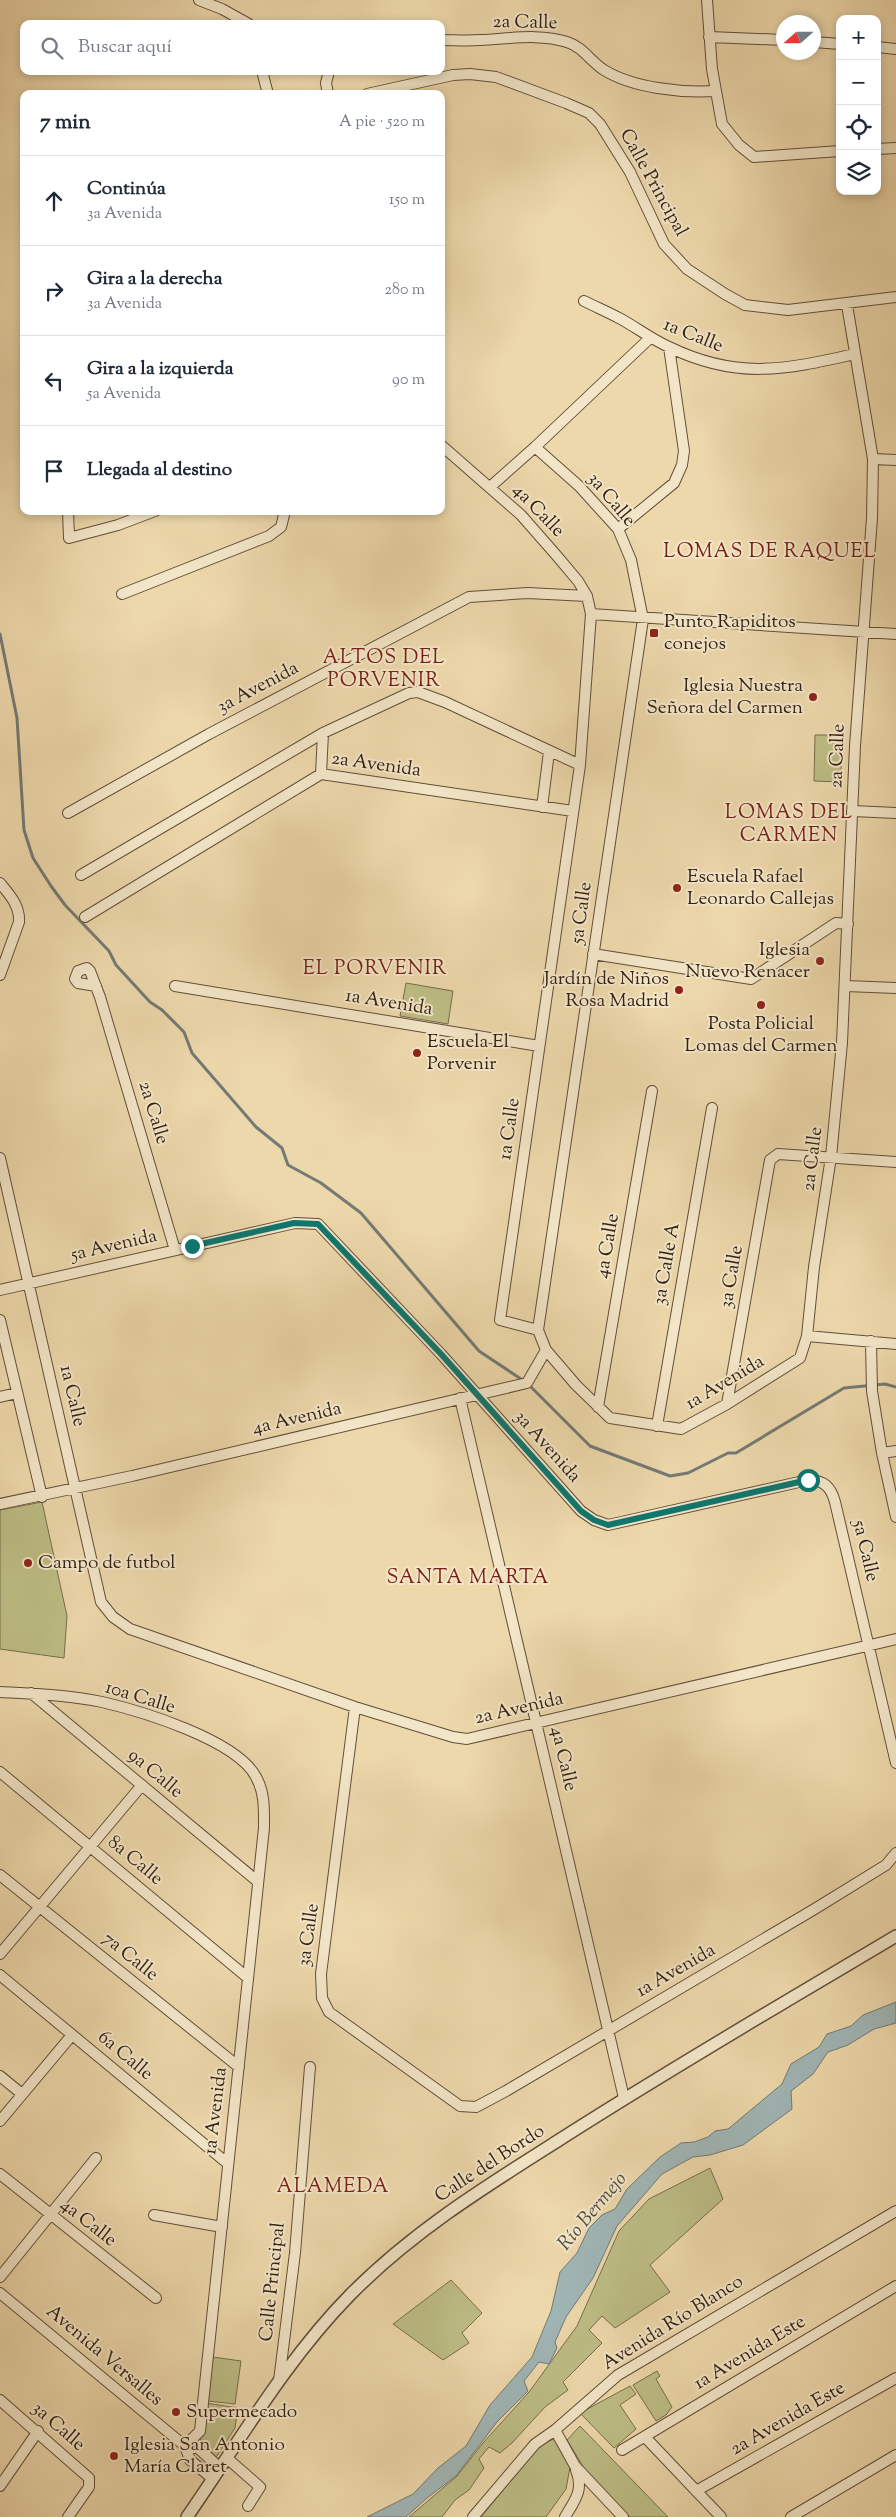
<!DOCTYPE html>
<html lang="es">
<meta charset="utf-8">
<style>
:root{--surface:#fff;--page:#f6f6f7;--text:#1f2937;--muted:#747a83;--line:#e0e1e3}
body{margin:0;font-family:"Sorts Mill Goudy",serif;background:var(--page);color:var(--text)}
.controls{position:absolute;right:15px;top:15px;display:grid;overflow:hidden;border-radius:10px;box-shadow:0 2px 8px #0003}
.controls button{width:45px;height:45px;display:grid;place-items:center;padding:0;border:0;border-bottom:1px solid var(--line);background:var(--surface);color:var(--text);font:25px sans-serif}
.compass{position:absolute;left:776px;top:15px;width:45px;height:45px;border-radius:50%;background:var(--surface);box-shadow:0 2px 8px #0003;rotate:249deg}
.stop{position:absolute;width:15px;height:15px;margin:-11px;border:4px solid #0f766e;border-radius:50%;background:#fff}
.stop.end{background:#0f766e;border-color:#fff;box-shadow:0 1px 5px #0008}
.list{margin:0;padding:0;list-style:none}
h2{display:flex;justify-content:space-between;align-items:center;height:65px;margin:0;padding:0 20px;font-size:21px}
h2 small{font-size:16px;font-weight:400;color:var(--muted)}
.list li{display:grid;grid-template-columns:32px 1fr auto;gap:15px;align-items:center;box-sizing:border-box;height:90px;padding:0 20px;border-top:1px solid var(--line)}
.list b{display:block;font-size:19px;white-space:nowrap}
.list p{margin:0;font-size:16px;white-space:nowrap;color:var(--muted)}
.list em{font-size:16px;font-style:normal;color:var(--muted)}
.icon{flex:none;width:28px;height:28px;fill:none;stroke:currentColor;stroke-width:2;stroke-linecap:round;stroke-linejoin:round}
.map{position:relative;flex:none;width:896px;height:2517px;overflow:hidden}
.search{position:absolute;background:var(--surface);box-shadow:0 2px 8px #0003;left:20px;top:20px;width:425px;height:55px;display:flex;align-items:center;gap:12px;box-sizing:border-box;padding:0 18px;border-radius:10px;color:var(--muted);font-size:19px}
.panel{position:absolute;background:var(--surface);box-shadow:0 2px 8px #0003;left:20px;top:90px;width:425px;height:425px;border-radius:10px}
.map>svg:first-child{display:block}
.green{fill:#bdbd85;stroke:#786e4c}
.water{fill:#a0b6b6;stroke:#747a75}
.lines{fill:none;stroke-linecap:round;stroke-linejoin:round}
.stream{stroke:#747a75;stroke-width:3}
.minor-casing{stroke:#614e3a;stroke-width:12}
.tertiary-casing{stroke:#614e3a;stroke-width:14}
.minor{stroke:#f3e6c8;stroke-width:10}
.tertiary{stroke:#f3e6c8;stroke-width:11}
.route{stroke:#0f766e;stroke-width:6}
.poi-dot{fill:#8f2418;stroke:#f3e6c8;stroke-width:2}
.labels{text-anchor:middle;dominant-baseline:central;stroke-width:4;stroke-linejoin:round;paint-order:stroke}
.street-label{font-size:19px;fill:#322014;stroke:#f3e6c8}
.poi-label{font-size:19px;fill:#322014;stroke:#f3e6c8;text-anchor:start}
.neighbourhood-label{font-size:20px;letter-spacing:1px;fill:#7a1f14;stroke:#f3e6c8}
.water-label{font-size:20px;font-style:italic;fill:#534d45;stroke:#f3e6c8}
</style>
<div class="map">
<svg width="896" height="2517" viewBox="0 0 896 2517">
<rect width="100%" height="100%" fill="#edd8ab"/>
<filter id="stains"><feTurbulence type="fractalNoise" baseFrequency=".004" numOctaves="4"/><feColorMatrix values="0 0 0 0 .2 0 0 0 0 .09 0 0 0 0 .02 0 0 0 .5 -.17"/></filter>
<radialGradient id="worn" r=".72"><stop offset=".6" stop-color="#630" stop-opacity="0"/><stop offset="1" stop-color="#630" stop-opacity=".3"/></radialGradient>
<path class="green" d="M815,735H841V782L814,781Z
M406,983L453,991L448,1024L400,1016Z
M42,1502L67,1616L64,1658L0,1649V1510Z
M710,2168L723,2199L650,2265L670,2292L615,2328L602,2316L589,2330L602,2343L563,2382L568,2390L545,2407L512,2443L500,2453L489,2447L479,2459L484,2468L469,2490L455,2500L442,2517H409L457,2476L483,2443L529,2392L577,2326L619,2231L649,2199Z
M451,2280L482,2313L462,2333L469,2343L443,2360L393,2324Z
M213,2357L241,2361L235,2404L208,2401Z
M657,2371L660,2376L656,2379L672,2407L666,2415L656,2421L633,2385Z
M630,2386L636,2394L620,2405L636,2429L614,2448L580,2413Z
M206,2403L238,2408L235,2428L215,2459L199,2449Z
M580,2426L668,2517H630L587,2473L567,2440Z
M557,2438L570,2467L566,2489L546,2517H481L541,2444Z"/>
<path class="water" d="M896,2002V2023L874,2029L848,2045L828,2052L813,2074L791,2091L792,2109L743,2145L710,2155L693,2157L662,2174L617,2226L593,2278L566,2317L555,2342L557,2348L549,2364L539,2362L524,2381L528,2391L497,2422L456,2476L427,2498L406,2517H367L413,2494L438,2468L466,2446L490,2405L532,2357L551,2311L560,2272L577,2253L589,2228L602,2215L615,2209L627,2189L660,2157L681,2143L694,2142L708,2137L715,2131L728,2129L782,2084L791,2064L819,2047L827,2034L851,2026L863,2015Z"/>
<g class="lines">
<path class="stream" d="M0,634L17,718L24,830L33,858L51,886L65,905L109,951L116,965L150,1002L162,1010L184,1032L192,1053L256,1127L282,1148L288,1165L321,1183L361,1213L479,1351L524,1381
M529,1385L590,1446L670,1476L688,1473L728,1453H736L844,1388L885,1384L896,1387"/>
<defs>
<path id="minor" d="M199,0L222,9L249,24
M707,0L712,69L722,124L739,145L754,157L840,151
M709,37L784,40
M441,40C454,40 467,41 480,40C509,39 539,33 567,42C583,47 590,61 604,70C633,88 681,93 715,91
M814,42L840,44
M877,47L896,49
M262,71L268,94
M328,94L326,83L329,71
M367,94L453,75L470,74L496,77L566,103L589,113L600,124L630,172L664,244L687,269L725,294L745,305L788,310L896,297
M877,149L896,148
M584,301C596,307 608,312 619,318C636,327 651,339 669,347C737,380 784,370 855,354
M441,445L521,515L557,556L578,581L587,596L591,614L580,765L500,1320L538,1330
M535,447L579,486L618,529L631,560L643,619L538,1330
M873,459L896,460
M490,487L535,447L650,338
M68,511L69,538L118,525L155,511
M618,529L674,483L682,465L684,451L669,347
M122,594L269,536L281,527L285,511
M591,614L896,634
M321,774L323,733
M542,807L549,752
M853,811L896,813
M68,813L209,734L469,597L528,593L587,596
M81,875L323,733L409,693L418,692L445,702L580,765
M0,883C10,895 20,906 19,922L0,975
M85,917L321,774L573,811
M593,954L751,979L836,923L848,924
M96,986L78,983L75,979L78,971L87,968L90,971L100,997L175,1250
M175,986L539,1046
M846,986L896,988
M0,1158L101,1602L113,1617L130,1629L355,1707L453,1737L467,1739L896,1639
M0,1290L295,1223L318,1224L441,1354L581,1511L594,1520L608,1525L808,1480C824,1480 831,1487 835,1502L896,1763
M0,1320L42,1497
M538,1330L546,1350L576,1385L610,1418L681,1429L727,1404L800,1358L807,1336L814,1267L831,1157L842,1043L855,746L872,518L873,459L847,305
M807,1336L896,1344
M871,1341L872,1391L882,1453L896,1517
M0,1397L17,1393
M460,1398L624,2098
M727,1404L770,1160L778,1154L896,1162
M598,1407L652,1091
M657,1426L712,1108
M882,1453L896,1451
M0,1504L132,1476L527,1383L546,1350
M0,1692C34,1694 69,1695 102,1702C141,1711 237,1740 256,1777C265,1793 264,1810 264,1828L200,2431L185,2446
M31,1693L257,1881
M355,1707L321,1974L322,1998L329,2012L460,2106L476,2107L506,2091L813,1910L886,1865L896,1853
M0,1772L248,1978
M0,1875L239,2067
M0,1954L142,1785
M0,1975L227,2163
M0,2076L22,2094
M0,2121L72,2035
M0,2174L156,2298
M154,2215L222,2227
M0,2277L96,2158
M0,2293L185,2446L198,2448L221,2469
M279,2381L295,2253L310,2067
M0,2400L89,2478V2487L68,2517
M555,2430L575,2466L623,2517
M645,2437L721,2517
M185,2446L190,2460L213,2479
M622,2450L896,2286
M228,2459L260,2487L248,2506
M0,2486L38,2431
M696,2491L896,2378
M473,2517L535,2444L555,2430L618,2375L896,2211
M565,2517C575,2500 584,2490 576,2470
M791,2517L896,2455"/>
<path id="tertiary" d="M187,2517C239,2442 286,2360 350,2295C411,2233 483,2188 556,2142C668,2070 782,2004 896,1936"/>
</defs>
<use href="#minor" class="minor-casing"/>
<use href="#tertiary" class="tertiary-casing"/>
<use href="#minor" class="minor"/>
<use href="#tertiary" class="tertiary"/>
</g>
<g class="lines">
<path class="route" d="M192,1246L294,1223L318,1224L441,1354L581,1511L594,1520L608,1525L808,1480"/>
</g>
<g class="poi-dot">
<rect x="649" y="628" width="10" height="10" rx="2.5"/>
<circle cx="813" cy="697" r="5"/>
<circle cx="677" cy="888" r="5"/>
<circle cx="820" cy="961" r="5"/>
<circle cx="679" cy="990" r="5"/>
<circle cx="761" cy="1005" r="5"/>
<circle cx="417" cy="1053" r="5"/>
<circle cx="28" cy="1563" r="5"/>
<circle cx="176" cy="2412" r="5"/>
<circle cx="114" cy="2456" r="5"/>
</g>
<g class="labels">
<g class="street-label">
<text transform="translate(525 23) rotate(1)">2a Calle</text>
<text transform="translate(653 183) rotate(61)">Calle Principal</text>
<text transform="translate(693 336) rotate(22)">1a Calle</text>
<text transform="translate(611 500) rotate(50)">3a Calle</text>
<text transform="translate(538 511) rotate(46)">4a Calle</text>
<text transform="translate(258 688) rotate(-28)">3a Avenida</text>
<text transform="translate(838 756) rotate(-88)">2a Calle</text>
<text transform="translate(376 765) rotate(8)">2a Avenida</text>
<text transform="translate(582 913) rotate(-82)">5a Calle</text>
<text transform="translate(389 1003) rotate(9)">1a Avenida</text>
<text transform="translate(153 1113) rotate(73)">2a Calle</text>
<text transform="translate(510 1129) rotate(-82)">1a Calle</text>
<text transform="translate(813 1159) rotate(-83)">2a Calle</text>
<text transform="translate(114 1246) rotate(-13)">5a Avenida</text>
<text transform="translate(608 1246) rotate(-80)">4a Calle</text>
<text transform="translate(667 1264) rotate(-80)">3a Calle A</text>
<text transform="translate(732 1277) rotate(-80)">3a Calle</text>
<text transform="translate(725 1383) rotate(-31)">1a Avenida</text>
<text transform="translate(72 1396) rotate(77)">1a Calle</text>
<text transform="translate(297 1419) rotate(-13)">4a Avenida</text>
<text transform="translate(547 1447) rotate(48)">3a Avenida</text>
<text transform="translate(865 1551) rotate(77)">5a Calle</text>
<text transform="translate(140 1698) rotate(17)">10a Calle</text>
<text transform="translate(519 1709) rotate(-13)">2a Avenida</text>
<text transform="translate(563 1759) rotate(77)">4a Calle</text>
<text transform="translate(155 1774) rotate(40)">9a Calle</text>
<text transform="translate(135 1861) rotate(40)">8a Calle</text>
<text transform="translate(309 1935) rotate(-82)">3a Calle</text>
<text transform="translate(130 1957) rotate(39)">7a Calle</text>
<text transform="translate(676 1971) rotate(-30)">1a Avenida</text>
<text transform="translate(125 2056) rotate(40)">6a Calle</text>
<text transform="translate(216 2111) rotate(-83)">1a Avenida</text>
<text transform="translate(490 2164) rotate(-33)">Calle del Bordo</text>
<text transform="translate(88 2223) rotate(38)">4a Calle</text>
<text transform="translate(273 2282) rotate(-84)">Calle Principal</text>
<text transform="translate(673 2323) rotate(-32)">Avenida Río Blanco</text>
<text transform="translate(750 2353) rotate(-31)">1a Avenida Este</text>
<text transform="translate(104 2356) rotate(40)">Avenida Versalles</text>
<text transform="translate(788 2419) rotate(-30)">2a Avenida Este</text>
<text transform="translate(58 2427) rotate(41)">3a Calle</text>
</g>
<g class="poi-label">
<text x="664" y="622">Punto Rapiditos<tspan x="664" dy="22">conejos</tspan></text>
<text x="803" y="686" text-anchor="end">Iglesia Nuestra<tspan x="803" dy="22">Señora del Carmen</tspan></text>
<text x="687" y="877">Escuela Rafael<tspan x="687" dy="22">Leonardo Callejas</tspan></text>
<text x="810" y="950" text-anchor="end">Iglesia<tspan x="810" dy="22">Nuevo Renacer</tspan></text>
<text x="669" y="979" text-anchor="end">Jardín de Niños<tspan x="669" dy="22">Rosa Madrid</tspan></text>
<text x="761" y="1024" text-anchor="middle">Posta Policial<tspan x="761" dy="22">Lomas del Carmen</tspan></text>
<text x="427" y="1042">Escuela El<tspan x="427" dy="22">Porvenir</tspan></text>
<text x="38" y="1563">Campo de futbol</text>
<text x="186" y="2412">Supermecado</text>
<text x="124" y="2445">Iglesia San Antonio<tspan x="124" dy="22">María Claret</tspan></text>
</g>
<g class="neighbourhood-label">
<text x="770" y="552">LOMAS DE RAQUEL</text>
<text x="384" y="658">ALTOS DEL<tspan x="384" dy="23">PORVENIR</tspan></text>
<text x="789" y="813">LOMAS DEL<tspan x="789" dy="23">CARMEN</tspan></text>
<text x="375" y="969">EL PORVENIR</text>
<text x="468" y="1578">SANTA MARTA</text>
<text x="333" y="2187">ALAMEDA</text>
</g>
<g class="water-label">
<text transform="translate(593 2212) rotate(-50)">Río Bermejo</text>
</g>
</g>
<rect width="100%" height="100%" filter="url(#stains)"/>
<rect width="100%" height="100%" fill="url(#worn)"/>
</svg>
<div class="controls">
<button>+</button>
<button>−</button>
<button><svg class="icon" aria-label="locate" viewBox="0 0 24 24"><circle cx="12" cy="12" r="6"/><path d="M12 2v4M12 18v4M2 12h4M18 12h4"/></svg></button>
<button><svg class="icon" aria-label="layers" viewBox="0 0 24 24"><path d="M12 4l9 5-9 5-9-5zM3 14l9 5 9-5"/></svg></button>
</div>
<svg class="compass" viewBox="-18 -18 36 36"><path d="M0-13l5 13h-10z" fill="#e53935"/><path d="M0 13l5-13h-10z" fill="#747a83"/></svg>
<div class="stop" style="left:808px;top:1480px"></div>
<div class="stop end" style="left:192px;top:1246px"></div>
<div class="search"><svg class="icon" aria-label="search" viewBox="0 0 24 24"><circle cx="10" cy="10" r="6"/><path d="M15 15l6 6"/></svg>Buscar aquí</div>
<section class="panel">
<h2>7 min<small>A pie · 520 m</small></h2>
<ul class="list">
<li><svg class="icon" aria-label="ahead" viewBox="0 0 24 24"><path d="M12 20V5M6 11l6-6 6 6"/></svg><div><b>Continúa</b><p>3a Avenida</p></div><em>150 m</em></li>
<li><svg class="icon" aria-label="right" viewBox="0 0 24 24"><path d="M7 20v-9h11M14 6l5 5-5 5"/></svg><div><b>Gira a la derecha</b><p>3a Avenida</p></div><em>280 m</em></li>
<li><svg class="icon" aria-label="left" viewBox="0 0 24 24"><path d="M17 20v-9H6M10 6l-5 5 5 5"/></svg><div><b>Gira a la izquierda</b><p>5a Avenida</p></div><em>90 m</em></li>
<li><svg class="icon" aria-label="arrive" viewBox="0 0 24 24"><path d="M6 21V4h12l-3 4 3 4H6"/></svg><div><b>Llegada al destino</b></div></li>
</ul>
</section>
</div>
